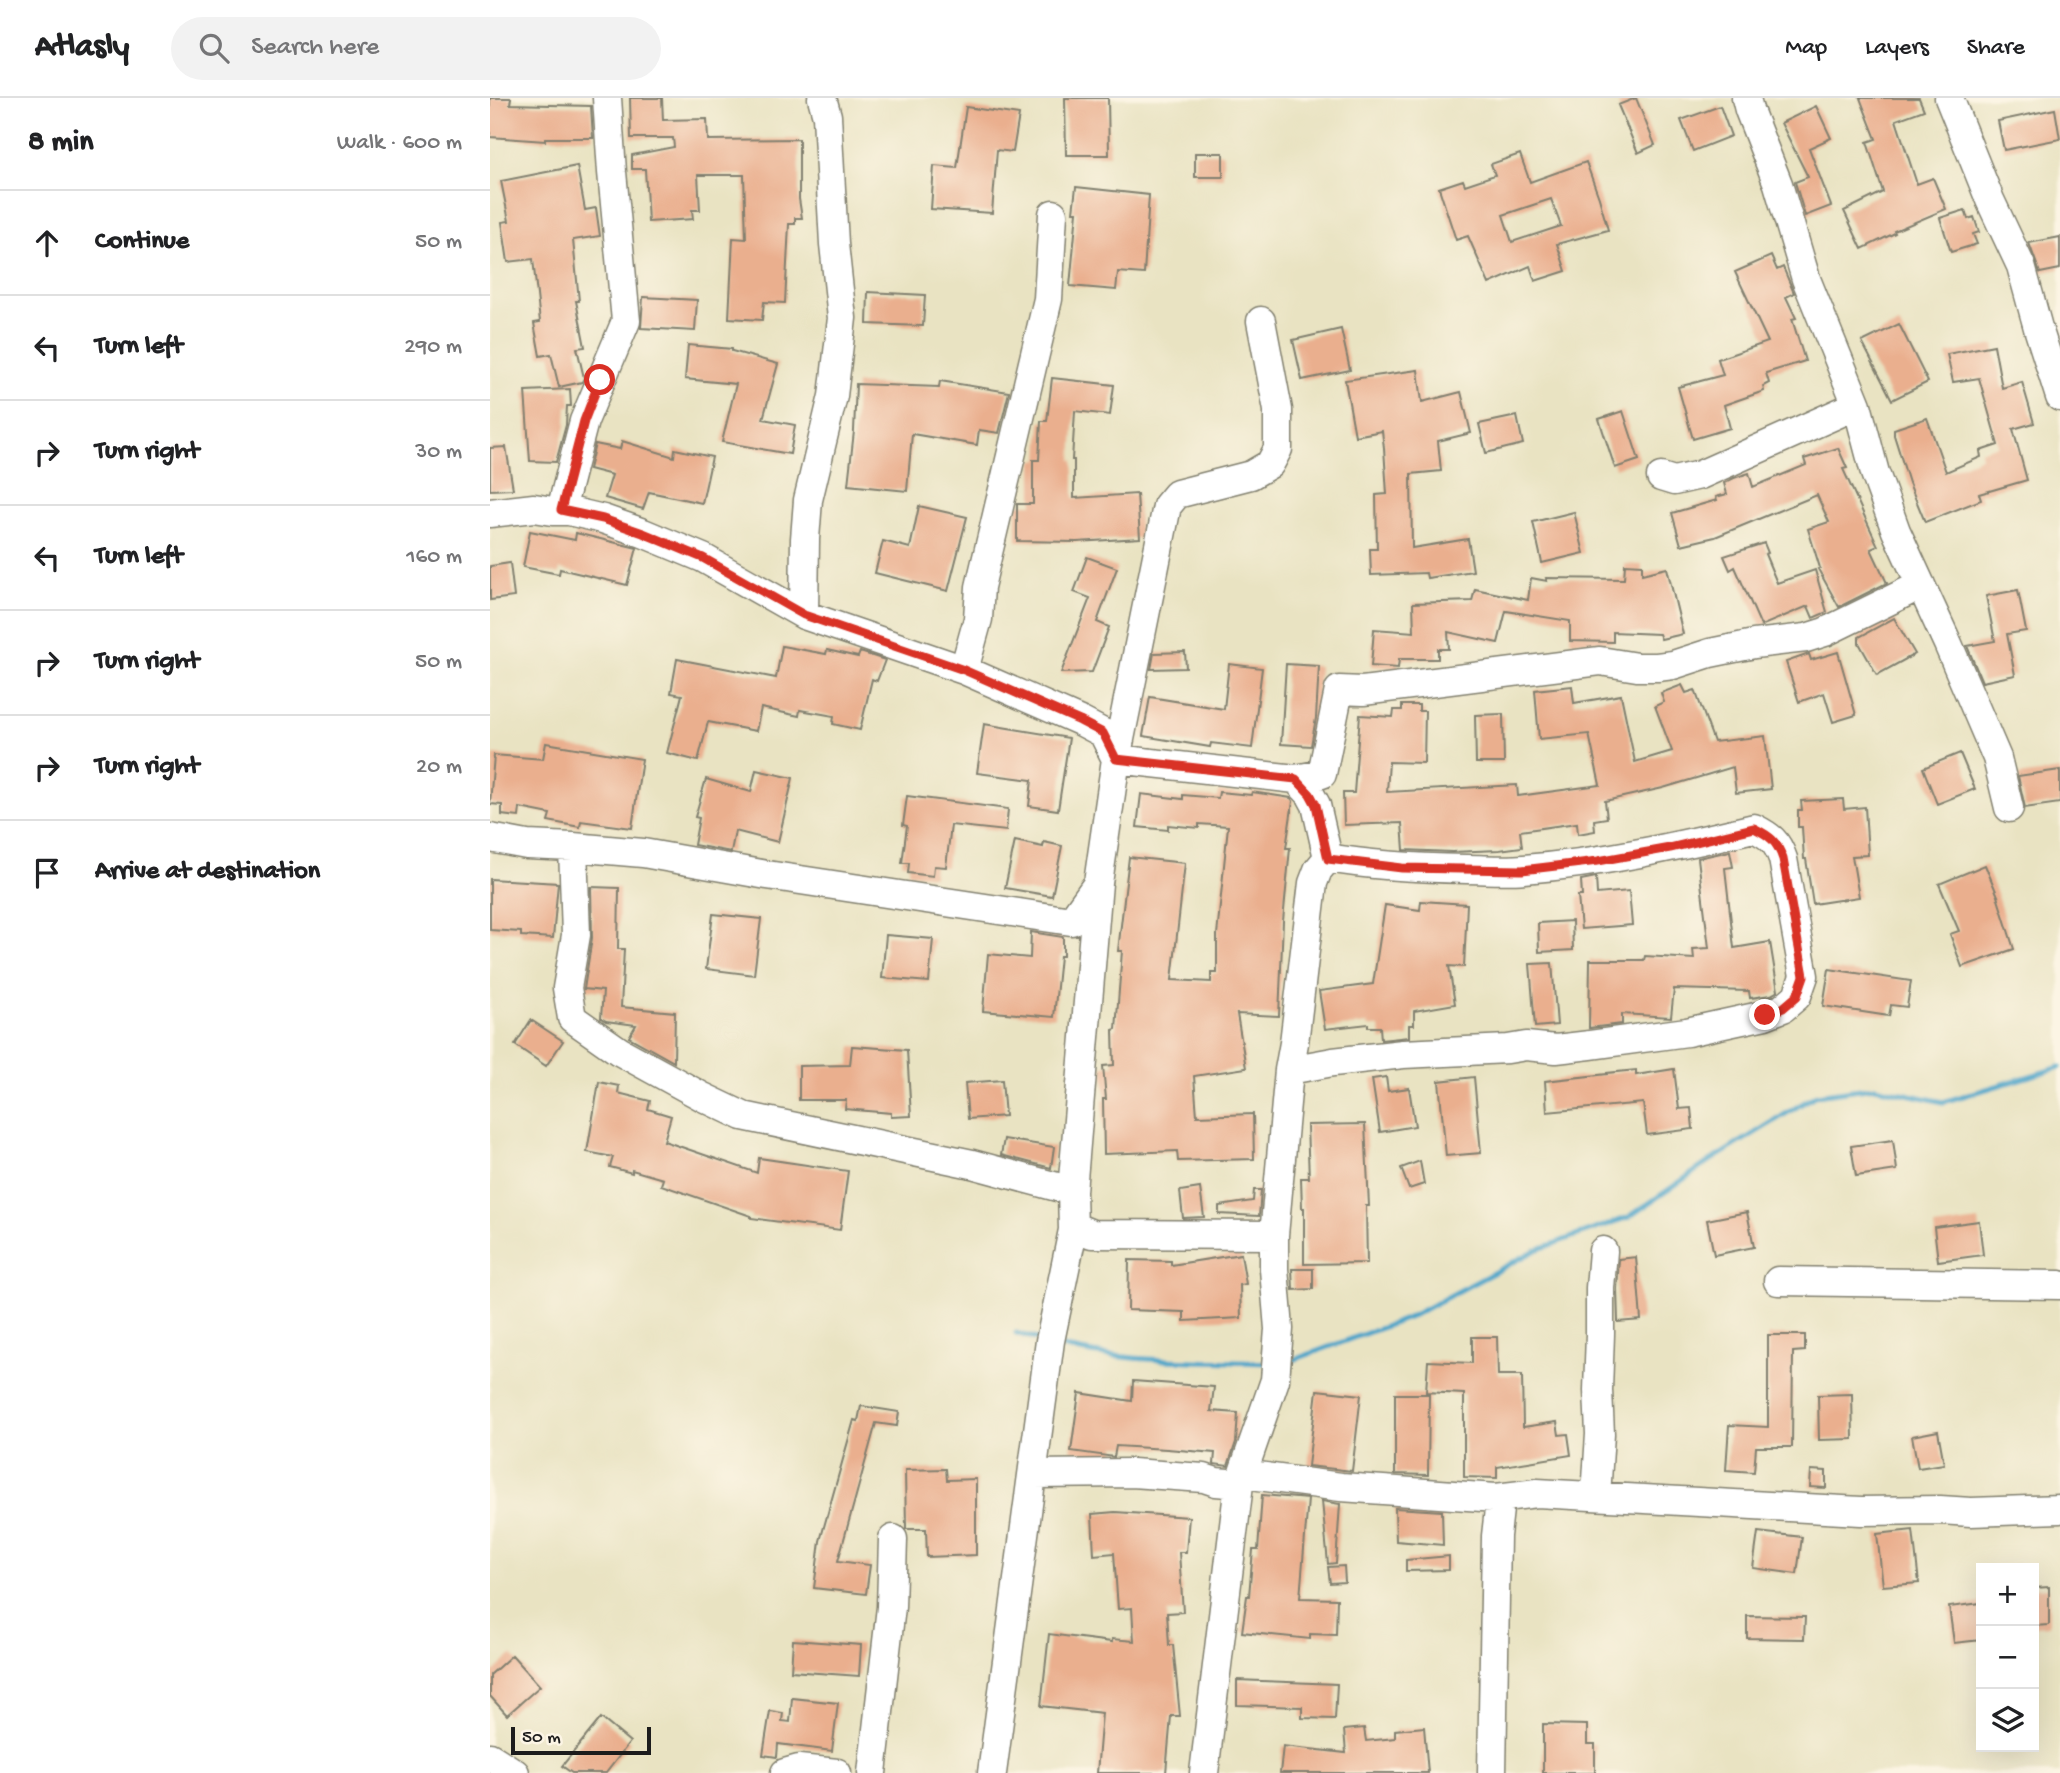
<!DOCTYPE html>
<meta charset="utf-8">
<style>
:root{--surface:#fff;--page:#f2f2f2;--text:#202124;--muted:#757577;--line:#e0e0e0}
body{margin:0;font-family:"Gochi Hand",sans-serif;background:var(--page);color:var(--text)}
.controls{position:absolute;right:21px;bottom:21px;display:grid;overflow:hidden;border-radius:0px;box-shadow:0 7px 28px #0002}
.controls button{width:63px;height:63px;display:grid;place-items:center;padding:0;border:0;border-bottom:2px solid var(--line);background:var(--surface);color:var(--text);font:35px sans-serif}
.scale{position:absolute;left:21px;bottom:18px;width:140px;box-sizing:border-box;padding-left:7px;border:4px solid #1c1c1c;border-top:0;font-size:19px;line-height:24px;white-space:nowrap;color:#1c1c1c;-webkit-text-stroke:5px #fcf5e5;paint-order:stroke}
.stop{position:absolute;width:21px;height:21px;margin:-16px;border:5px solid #d93025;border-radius:50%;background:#fff}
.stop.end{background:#d93025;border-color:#fff;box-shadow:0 2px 7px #0008}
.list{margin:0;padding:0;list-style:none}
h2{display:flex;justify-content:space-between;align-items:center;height:91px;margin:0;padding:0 28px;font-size:30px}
h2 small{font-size:23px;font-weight:400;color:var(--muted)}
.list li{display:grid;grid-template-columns:46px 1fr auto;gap:21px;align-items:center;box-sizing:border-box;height:105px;padding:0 28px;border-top:2px solid var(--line)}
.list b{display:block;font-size:26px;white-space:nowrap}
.list em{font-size:23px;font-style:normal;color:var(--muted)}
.icon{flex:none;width:38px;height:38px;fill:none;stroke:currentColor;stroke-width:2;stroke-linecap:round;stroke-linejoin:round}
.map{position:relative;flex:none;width:1570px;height:1675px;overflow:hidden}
header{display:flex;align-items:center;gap:42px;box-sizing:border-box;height:98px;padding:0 35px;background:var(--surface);border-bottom:2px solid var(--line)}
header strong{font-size:33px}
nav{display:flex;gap:38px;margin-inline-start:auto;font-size:24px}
.search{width:490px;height:63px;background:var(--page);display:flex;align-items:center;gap:18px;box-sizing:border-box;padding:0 24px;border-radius:38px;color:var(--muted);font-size:26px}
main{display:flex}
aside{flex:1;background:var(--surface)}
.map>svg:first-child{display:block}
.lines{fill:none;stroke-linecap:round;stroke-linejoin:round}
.stream{stroke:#4ca4c9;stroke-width:5}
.building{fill:#eaaf8e;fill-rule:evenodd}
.minor-casing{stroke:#82806f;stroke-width:31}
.minor{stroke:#fff;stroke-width:28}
.route{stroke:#d93025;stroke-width:9}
</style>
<header>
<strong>Atlasly</strong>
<div class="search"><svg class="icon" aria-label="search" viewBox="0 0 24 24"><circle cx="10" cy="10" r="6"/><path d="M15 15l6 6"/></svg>Search here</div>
<nav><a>Map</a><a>Layers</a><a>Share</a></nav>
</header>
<main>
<aside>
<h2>8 min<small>Walk · 600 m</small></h2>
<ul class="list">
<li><svg class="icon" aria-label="ahead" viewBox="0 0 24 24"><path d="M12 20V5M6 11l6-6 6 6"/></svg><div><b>Continue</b></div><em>50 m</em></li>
<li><svg class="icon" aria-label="left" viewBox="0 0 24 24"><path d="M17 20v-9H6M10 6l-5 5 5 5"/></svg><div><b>Turn left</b></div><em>290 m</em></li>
<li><svg class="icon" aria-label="right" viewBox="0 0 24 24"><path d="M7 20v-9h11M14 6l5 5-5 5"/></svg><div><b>Turn right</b></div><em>30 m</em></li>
<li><svg class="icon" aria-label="left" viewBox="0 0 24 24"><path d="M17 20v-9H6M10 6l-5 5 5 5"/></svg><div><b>Turn left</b></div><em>160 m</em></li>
<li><svg class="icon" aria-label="right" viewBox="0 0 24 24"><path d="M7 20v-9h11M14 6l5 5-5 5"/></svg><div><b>Turn right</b></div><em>50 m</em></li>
<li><svg class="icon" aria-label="right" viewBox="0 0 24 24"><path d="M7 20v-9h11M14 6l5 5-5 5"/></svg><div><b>Turn right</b></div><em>20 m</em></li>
<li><svg class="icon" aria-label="arrive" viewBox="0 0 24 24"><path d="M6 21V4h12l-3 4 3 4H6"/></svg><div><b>Arrive at destination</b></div></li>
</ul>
</aside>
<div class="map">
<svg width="1570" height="1675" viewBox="0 0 1570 1675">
<rect width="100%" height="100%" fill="#fcf5e5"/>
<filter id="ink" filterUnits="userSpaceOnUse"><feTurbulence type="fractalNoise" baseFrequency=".0143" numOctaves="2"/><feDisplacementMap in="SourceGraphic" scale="14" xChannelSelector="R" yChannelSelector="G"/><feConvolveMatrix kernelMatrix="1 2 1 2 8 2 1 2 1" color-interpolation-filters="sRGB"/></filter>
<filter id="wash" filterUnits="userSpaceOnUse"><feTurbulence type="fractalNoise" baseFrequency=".00686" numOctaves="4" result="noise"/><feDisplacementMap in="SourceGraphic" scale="28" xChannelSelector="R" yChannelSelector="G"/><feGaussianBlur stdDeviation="1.57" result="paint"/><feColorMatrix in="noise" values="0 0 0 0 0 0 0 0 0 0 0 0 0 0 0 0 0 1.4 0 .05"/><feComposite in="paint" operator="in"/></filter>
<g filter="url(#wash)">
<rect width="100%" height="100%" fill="#e9e3c2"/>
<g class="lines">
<path class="stream" d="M526,1235L553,1243
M569,1248C631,1265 713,1262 778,1265
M795,1265L918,1220L1046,1152L1139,1119L1220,1063L1326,997L1385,989L1453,1004L1570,969"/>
</g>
<g id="blocks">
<path class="building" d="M0,0H21L20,6L101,8L103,40H55V43L0,39Z
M140,0H172L173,22L217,21L218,42L309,41V101L312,120H305V126H299L295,205L274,204L272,222L239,220L243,140L256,141L254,77H208L210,112H202L203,121L158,124L155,71H142V57L184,49L183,40H141Z
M575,0H618L619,57H576Z
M1146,0L1165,47L1148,55L1128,7Z
M1370,0H1429L1434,12L1406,22L1427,86L1443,80L1456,111L1404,133L1405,135L1372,151L1354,113L1393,94L1377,44L1386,41Z
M1230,8L1241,38L1203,53L1191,22Z
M1326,8L1341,40L1319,50L1341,108L1315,118L1305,84L1318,79L1291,25Z
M476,9L529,17L523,54L507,52L502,115L441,111L444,68L467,70Z
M1565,11L1570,41L1514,52L1508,23Z
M705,55H733V79H705Z
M1030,56L1040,84L1096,64L1109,100L1118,132L1067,146L1076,173L1045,183L1040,168L999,186L978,138L966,142L949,90L973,82L975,87L1005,77L1001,66ZM1061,101L1071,128L1022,144L1013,117Z
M87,68L95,112L106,110L110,138L83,142L89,203H86L95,249L87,250L94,280L92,284L69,289L61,256L50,258L44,225L50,224L43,161L18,164L12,124L19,123L11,83Z
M586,89L659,97L654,176L628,174L626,192L580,188L587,114H583Z
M1475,112L1478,121L1484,119L1489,134L1483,136L1487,146L1461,154L1450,120Z
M1570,139V171L1550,175L1539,145Z
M1281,158L1287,172L1293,169L1304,195L1296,199L1306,220L1302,221L1315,263L1276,275L1279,285L1273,288L1274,293L1234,307L1240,330L1203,341L1188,289L1233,277L1228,261L1278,244L1245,174Z
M378,194L435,197L433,228L377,226Z
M153,199L207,202L205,233L151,230Z
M1409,226L1438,284L1402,302L1372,244Z
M851,231L860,272L812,282L803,242Z
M198,247L242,251V253L288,266L273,321L305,327L300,356L232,344L246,286L195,281Z
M1504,247L1512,290L1532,284L1544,325L1523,331L1537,382L1489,396L1491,402L1435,424L1419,385L1404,337V331L1437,320L1456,374L1491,359L1490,353L1508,347L1489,280L1463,284L1457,256Z
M928,272L932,304L971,294L981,335L948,343L951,373L921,376L922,450L978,441L983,473L937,480L936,475L881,477L880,451H887L886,397L897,396L894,350L892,333L865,338L855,282Z
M562,280L624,287L620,317L585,313L582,362H584V400L647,396L650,440L587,444L527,443V406H543V362H549L551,323H557Z
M450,283L519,294L509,335L489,332L487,347L422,336L417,393L358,387L364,333L366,286L449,289Z
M80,291L81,308H77L76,327L66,364L40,363L35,293Z
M1133,313L1149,362L1125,370L1109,321Z
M1027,318L1033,346L996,355L989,326Z
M132,343L184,359L185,351L222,359L212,405L159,394L153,411L115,400L122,377L99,371L105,346L130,351Z
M16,349L23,391L0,392V350Z
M1348,350L1357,370L1353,371L1388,448L1381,451L1397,485L1349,509L1328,471L1330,470L1318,431L1339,424L1327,397L1225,439L1191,447L1182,415L1227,402L1226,399L1237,396L1234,385L1244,380L1259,375L1263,389L1316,367L1314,361Z
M429,408L477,419L458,493L385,475L393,443L420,450Z
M1084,414L1094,455L1052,465L1043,424Z
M40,433L85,442L86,435L147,450L137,487L70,471L69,476L33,469Z
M1274,445L1278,455L1275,456L1287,485L1325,472L1337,514L1323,520L1318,508L1271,528L1245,469L1240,472L1234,458Z
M597,459L627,470L607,524L619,529L602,574L571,575L600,500L584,494Z
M20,465L24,499L0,502V468Z
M1135,466L1152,467V476L1177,470L1193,536L1171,541L1169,536L1123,534V544L1080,543V523L1016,513L1008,545L958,534L959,551H948V561H909L908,570L881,568L884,531L924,534L923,505L982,503L985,491L1038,502L1041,480L1057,483L1056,480L1134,481Z
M1528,492L1536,533L1517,536L1525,577L1492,584L1477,548L1505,543L1496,498Z
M1404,520L1425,556L1387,577L1369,545V539Z
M292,548L336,556L337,552L368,559L370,554L395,562L387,583L382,581L370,632L343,626L344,618L310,612L309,618L271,610L266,633L218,624L208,663L177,655L192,597L181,595L187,561L286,580Z
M695,554L696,570L661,571L664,555Z
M1348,554L1366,617L1343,624L1334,595L1309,604L1296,564L1319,556L1321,562Z
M739,566L772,570L762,650L721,645L720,649L653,638L660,599L734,611Z
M796,566L829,568L826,620L821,648L791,646Z
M1192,587L1196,595L1205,592L1224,644L1275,638L1281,691L1246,695L1243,669L1173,690L1115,703L1117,720L1104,722L1105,733L1088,736L1087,725L1030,733L1032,749L1009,752L962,754L914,752L912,725L854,727L853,695H864L870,617L903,619L904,612H912V607H929V613H935L934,665L899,664L897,694L1027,687L1028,698L1110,687L1099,636L1049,641L1045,592L1082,588L1084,605L1131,597L1145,664L1182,653L1165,608L1174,604L1171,595Z
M1013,616L1014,665H986L985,617Z
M494,626L579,640L568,712L539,708L542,682L487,675Z
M56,645L152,661L142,730L91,723L90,729L58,723L60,716L30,710L29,719L12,717V707L0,706L4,657L53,661Z
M1470,655L1485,691L1447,706L1433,670Z
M266,672L303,680L288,744L245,733L241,754L204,747L209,720L205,719L216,681L261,694Z
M1570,672V705L1535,710L1528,678Z
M729,694L761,697L762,694L801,700L803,703L796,750H800L793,823L789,918L747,916L756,970L704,978L707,1018L763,1016L764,1061L688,1063L687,1053L614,1056L613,1001H616L613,968L624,967L623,932L626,931L632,853H628L639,759L695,765L682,882L721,884V875H727V837L738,728L709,726V730L678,727V732L647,729L651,696L693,701V697L728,700Z
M417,698L518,711L516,733L461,727L456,769L444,768L443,778L418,775L419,765H412L417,728L413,727Z
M1353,701L1354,711L1375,709L1378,757L1362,758L1369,799L1323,806L1316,761H1314L1312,729H1308V712H1312L1311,703Z
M525,743L553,749L554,744L572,748L562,798L515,790Z
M1240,753L1243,769L1235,770L1244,850L1280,844L1288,893L1281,897L1260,900L1259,893L1184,891L1181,919L1132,916V926L1099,930L1100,862H1154L1155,858L1204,861L1203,851L1219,850L1208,760Z
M1495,767L1508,798H1507L1524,851L1472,869L1460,836L1469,833L1449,786Z
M1106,779L1107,796L1139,793L1142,827L1091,831L1088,798H1092L1091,782Z
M0,781L68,785L63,840L31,838V834L0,832Z
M101,789L129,790L128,851H134L131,909L185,914L184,964L139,939L146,927L116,923L111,920L113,893L94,891L102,840Z
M931,803L977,806L974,869L959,868L965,906L924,913V927H919V939L891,942L890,929H878V926L835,931L829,893L883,886L895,807L930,812Z
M223,816L271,821L264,877L216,871Z
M1082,823L1083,852L1049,854L1048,825Z
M541,834L573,839V858H570L564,919L493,913L498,856L540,860Z
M396,837L443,841L439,884L392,880Z
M1062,865L1067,927L1045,929L1040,866Z
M1339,871L1421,883L1417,909L1401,907L1399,918L1333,908Z
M41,922L73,943L56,968L25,947Z
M362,948L417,952L421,1018L401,1019V1015L355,1011L356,1002H309V968L360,967Z
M1184,971L1189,1011L1201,1010L1203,1031L1157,1037L1153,1005L1057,1014L1055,983L1117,976V975L1146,972V977Z
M896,979L898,993L919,990L925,1028L890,1034L882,981Z
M984,979L991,1055L956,1058L949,983Z
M512,982L515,1018L478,1021L475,985Z
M109,984L129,988L128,995L160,1003L158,1011L181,1018L174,1043L267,1075L269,1060L358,1073L350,1132L261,1120V1118L171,1087L173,1081L142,1072V1075L120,1069L123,1059L97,1054Z
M875,1026L879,1108H876L877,1165L814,1166V1110H812L811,1080H819L817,1027Z
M514,1041L564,1049L561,1070L511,1057Z
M1403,1042L1407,1072L1366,1078L1361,1048Z
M930,1063L934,1086L919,1091L911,1070Z
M710,1090L714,1119L693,1120L690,1093Z
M764,1092H771L769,1118L729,1116V1108L763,1103Z
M1257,1114L1264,1149L1224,1157L1217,1122Z
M1489,1123L1493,1157L1448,1163L1444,1129Z
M751,1156L756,1186L750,1187L751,1220L694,1223V1214L638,1212L639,1162L681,1163V1167Z
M1146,1159L1151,1222L1128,1224L1127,1191L1129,1161Z
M802,1171H823V1191L803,1192Z
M1278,1237H1315V1253L1303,1254L1302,1349H1266L1264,1374L1236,1372L1239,1327L1278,1329Z
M982,1239H1007L1008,1277H1032L1033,1329L1067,1324L1069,1337L1078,1336L1081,1357L1007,1369V1380L974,1379V1296L936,1294L938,1263L982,1265Z
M643,1283L724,1289L721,1313L748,1315L746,1344L738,1368L724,1366L725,1355L677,1351L626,1348L624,1359L581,1353L589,1295L642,1303Z
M827,1292L871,1297L862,1373L818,1368Z
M905,1296H939L938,1377L905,1376Z
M1362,1296L1363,1341L1329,1342L1328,1297Z
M371,1308L409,1314L407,1328L386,1325L348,1463L380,1467L376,1496L324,1490L330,1443L364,1322L368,1323Z
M1448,1333L1454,1366L1428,1370L1422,1338Z
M456,1371L457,1382L486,1381V1457L437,1459L436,1431H416L415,1372Z
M1321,1372L1336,1373V1390L1320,1389Z
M772,1397L818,1401L810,1500L847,1501L846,1537L820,1536V1541L752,1534L757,1498H759L763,1452H768Z
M832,1403L850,1406L846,1465L838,1466Z
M905,1410L952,1413L953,1447L906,1443Z
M625,1414L699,1419L696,1454H689L693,1514L677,1515L679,1547H683L690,1618H681L676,1675H607L612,1615L551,1608L559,1536L622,1544V1541L644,1543L642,1510L628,1511L624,1455L604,1457L602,1416Z
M1423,1432L1429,1485L1393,1488L1387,1436Z
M1268,1434L1312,1439L1307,1476L1263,1470Z
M959,1458V1472L916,1473V1462Z
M854,1468L855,1484L840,1485L838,1469Z
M1559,1489V1527L1544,1528V1490Z
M1491,1505V1542L1464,1545L1459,1509Z
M1257,1518L1315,1519L1314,1541L1257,1540Z
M303,1542L371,1547L369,1578L301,1573Z
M22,1557L50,1588L17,1617L0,1598V1577Z
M747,1582L847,1586L845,1621L812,1620V1609L747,1607Z
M302,1600L348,1605L342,1653L288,1646L287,1659L273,1657L280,1613L293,1615L292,1623L300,1624Z
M111,1620L140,1644L116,1675H82L72,1668Z
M1053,1626L1097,1627V1646H1105V1675H1053Z
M934,1629L938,1675H790L793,1648L856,1655L854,1632L874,1630L876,1643L905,1640V1632Z"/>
</g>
</g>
<g filter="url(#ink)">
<use href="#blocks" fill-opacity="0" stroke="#82806f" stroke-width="2"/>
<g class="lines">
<defs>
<path id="minor" d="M1256,0L1259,12L1288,86L1316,181L1367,307L1385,375L1406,433L1458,546L1507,660L1519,710
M1459,0L1500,102L1531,168L1548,230L1570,299
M1171,379L1184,383L1210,377L1367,307
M71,412L94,323L136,223L122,74L117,0
M0,415L44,410L63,413H79L113,421L153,435L213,460L314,517L474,572L590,623L613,635L626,661L806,681L832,676L849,592L873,593L1110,563L1147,569H1167L1183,567L1220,555L1264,546L1316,540L1335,534L1431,487
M314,517L315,441L318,402L343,298L352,220L344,146L337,18L332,0
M474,572L488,521L490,489L558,201L563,116
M0,740L37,747L83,749L153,755L277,777L581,823L608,785
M83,749L86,837L77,890L82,920L129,953L213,999L253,1018L482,1066L582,1093
M799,972L843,964L913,956L1018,951L1036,948L1066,951L1100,947L1197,934L1275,917L1293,910L1307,898L1314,878L1293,761C1287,743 1280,738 1264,730C1188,748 1113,765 1034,771C1015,773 995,771 976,771C930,770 884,768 838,760L826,707L820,696L806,681
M784,1137L799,972L804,945L823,785L828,772L838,760
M1288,1183L1570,1187
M544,1376L642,1375L714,1380L726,1384L749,1386
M753,1376L851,1389L1006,1400
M1106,1398L1110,1336L1108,1292L1110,1236V1190L1113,1153
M0,1659L25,1675
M295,1675L309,1671L347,1675
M382,1675L401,1509L403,1441
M502,1675L560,1243L583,1132
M714,1675L749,1386L785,1282L789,1231L784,1171V1137L602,1136L592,1132H583L582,1093L608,785L626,661L677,408L687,396L761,377L780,366L788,351V312L771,223
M1002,1675L1006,1438L1009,1411L1006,1400L1047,1395L1371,1413L1450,1412L1481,1414L1570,1411"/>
</defs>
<use href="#minor" class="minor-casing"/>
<use href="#minor" class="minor"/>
</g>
</g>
<g class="lines" filter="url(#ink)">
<path class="route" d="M110,282L94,323L71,412L113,421L153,435L213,460L314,517L474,572L590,623L613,635L626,661L806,681L820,696L826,707L838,761L912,770L1032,772L1108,763L1180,750L1264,730C1280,738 1287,743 1293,761L1314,878L1307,898L1293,910L1275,917"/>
</g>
</svg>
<div class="controls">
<button>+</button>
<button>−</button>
<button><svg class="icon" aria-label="layers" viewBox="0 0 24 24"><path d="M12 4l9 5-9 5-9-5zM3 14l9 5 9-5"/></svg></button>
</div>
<div class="scale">50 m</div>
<div class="stop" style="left:110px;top:282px"></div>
<div class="stop end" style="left:1275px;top:917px"></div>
</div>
</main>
